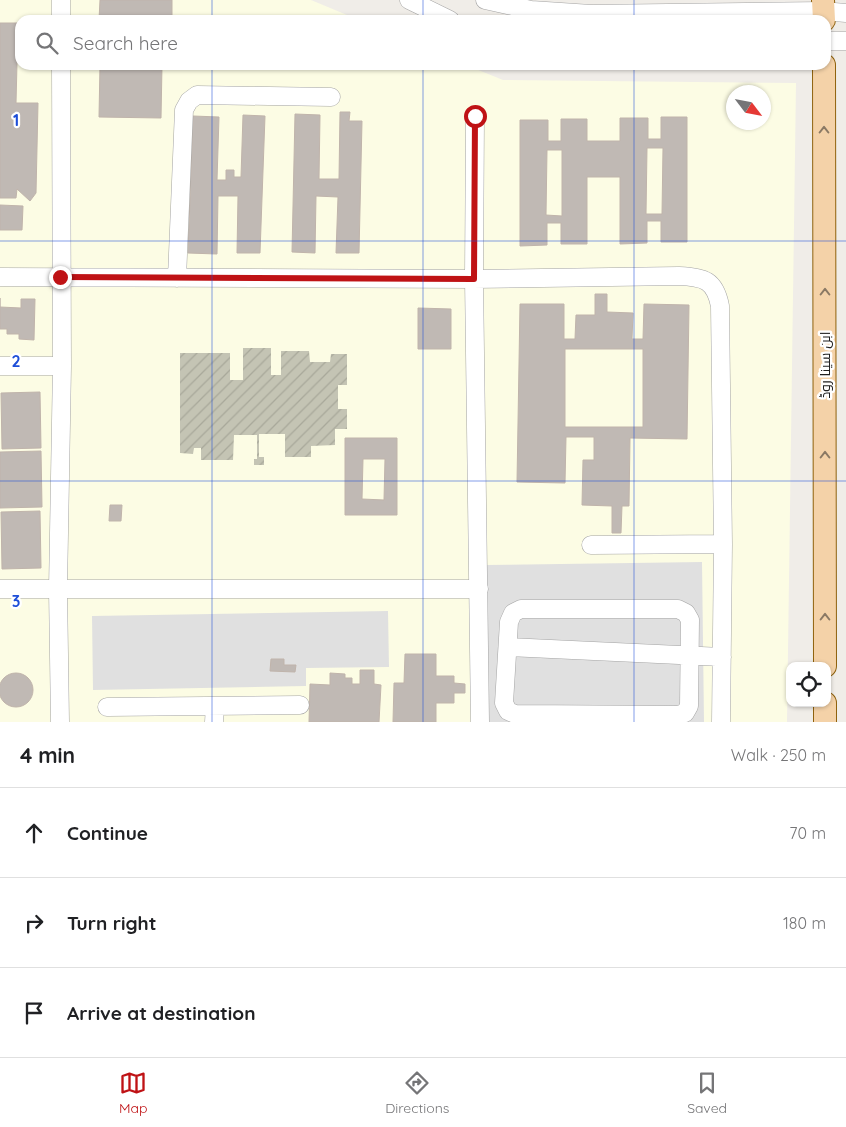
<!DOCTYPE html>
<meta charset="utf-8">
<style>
:root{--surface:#fff;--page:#f2f2f2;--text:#202124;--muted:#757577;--line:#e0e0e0;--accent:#bf1215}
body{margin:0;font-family:Quicksand,Cairo,sans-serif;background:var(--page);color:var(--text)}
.controls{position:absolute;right:15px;bottom:15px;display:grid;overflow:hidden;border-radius:10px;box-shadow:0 1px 4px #0004}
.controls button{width:45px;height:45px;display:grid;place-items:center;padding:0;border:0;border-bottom:1px solid var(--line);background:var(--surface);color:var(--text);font:25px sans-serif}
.compass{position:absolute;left:726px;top:85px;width:45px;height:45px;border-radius:50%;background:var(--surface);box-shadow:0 1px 4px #0004;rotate:122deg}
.stop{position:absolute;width:15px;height:15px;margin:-11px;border:4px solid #bf1215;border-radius:50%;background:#fff}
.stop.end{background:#bf1215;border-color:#fff;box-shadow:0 1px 5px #0008}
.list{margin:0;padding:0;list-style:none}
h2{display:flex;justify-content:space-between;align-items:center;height:65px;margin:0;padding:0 20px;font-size:21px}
h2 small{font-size:16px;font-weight:400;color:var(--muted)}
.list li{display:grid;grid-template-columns:32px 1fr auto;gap:15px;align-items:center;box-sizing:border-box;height:90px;padding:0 20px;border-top:1px solid var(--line)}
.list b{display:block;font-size:19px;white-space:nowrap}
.list em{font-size:16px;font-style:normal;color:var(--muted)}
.icon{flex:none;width:28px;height:28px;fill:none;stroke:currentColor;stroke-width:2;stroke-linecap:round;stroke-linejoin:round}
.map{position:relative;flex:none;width:846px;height:722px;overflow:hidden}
.search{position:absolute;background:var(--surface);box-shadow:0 1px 4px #0004;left:15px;right:15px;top:15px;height:55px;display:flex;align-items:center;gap:12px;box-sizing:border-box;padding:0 18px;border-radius:15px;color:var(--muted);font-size:19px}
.sheet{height:335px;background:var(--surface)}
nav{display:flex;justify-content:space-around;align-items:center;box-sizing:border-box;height:70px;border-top:1px solid var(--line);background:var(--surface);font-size:14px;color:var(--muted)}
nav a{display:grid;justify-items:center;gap:2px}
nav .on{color:var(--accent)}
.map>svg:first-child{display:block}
.education{fill:#fcfce4;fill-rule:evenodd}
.construction{fill:url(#construction-furrows)}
.parking{fill:#e0e0e0}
.building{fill:#c0b9b4;stroke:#c0b4ab;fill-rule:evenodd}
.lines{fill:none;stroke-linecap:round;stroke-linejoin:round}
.minor-casing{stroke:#a4a4a4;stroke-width:19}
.major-casing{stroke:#8f620d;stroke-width:24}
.minor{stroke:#fff;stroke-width:18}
.major{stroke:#f4d2a8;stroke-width:22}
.oneway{stroke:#8a7964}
.route{stroke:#bf1215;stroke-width:6}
.grid{fill:none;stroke:#1d4ed8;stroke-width:1;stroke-opacity:0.55}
.labels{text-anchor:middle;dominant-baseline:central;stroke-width:4.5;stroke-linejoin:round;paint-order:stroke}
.street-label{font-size:14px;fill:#202020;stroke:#fff}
.grid-label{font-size:16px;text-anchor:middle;font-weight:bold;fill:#1d4ed8;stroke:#fff;stroke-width:4.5;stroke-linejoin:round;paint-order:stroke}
</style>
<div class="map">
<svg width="846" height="722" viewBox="0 0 846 722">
<defs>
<pattern id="construction-furrows" width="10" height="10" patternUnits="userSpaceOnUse" patternTransform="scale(1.25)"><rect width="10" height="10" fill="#c4c4b4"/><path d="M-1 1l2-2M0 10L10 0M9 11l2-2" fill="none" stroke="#a8a89a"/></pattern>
</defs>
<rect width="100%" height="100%" fill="#f0ede8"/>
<path class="education" d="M0,0H311L359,20H20V65H466L503,80L796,83L787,722H0ZM734,92H764V122H734Z"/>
<path class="construction" d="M243,348H271V375H281V351H309L310,362H330L331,354H347V385H338V409H347V429H335V445L311,446V457H285V434H259V457H264V465H254V459H257V435H234L233,460H201V448H194L193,454L180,453V353H230V380H243Z"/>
<path class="parking" d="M702,562L704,722H488L484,565Z
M388,611L389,667L306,668V686L93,690L92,616Z"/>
<path class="building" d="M100,0H172V20H99Z
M0,23H18L16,103H38L36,193L30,201L17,189L16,198H0Z
M100,65H162L161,118L99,117Z
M340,112H350L349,121H362L359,253H336L338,197L316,196L315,253L292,252L295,114L320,115L319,179H339Z
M243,115L265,116L260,253H237L238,196H218L217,254L188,253L193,116L219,117L217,180H226V170H234V177H241Z
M661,117H687V242H661V221H647V243L620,244V177H587V244H561V223H547V245L520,246V120H548V141H561V119H587V141H620V118H648V139H661ZM647,148H663L662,214H646ZM547,150H562V216L546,215Z
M0,205L23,206L22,230H0Z
M595,294H607V312L633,313L632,339H643L644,304L689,305L687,439L630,438L629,506H622L621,533H612V506L582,505L583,460H594V437H566L565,483L517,482L520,304H564V339H575L576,315H595ZM565,349H643V427H565Z
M0,298V307L21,308V299H35L34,340L19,339V334H7V329H0Z
M418,308L451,309V349H418Z
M40,392L41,448L2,449L1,393Z
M345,438H397V515H345ZM363,459H385L384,500L362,499Z
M41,451L42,507L0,508V452Z
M110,505H122L121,521H109Z
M40,511L41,568L2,569L1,512Z
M405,654H436V676H454V683L465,684V693H454V703H436V722H393L394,683H404Z
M271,659H284V665H296L295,672L270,671Z
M360,670H374V684L381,685L379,722H309L310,684L330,685V673L345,674V678H352V684H360Z
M-1 690a17 17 0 1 1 34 0a17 17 0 1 1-34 0Z"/>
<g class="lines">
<defs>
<path id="minor" d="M409,0L450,20
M485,0L531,10L591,14L823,11L846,13
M61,20V0
M826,41H846
M475,116L474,279L480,722
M0,277L474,279L679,276C704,277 715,280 720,306L723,544L721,722
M177,278L184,110L189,101L197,95L331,97
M0,366H62
M591,545L723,544
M0,589H479
M521,609H678L686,613L690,620L689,706L685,713L678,715L515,714L508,711L504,703L509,622L513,613Z
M508,647L722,657
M107,707L300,705
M60,722L58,589L62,366L61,65
M214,722L215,706"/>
<path id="major" d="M823,0L824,20
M824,65L825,666
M825,703V722"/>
</defs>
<use href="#minor" class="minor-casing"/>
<use href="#major" class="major-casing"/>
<use href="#minor" class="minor"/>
<use href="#major" class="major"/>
</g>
<defs><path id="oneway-chevron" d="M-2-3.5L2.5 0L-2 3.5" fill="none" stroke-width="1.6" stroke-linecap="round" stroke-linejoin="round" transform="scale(1.25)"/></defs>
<g class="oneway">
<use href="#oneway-chevron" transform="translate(824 130) rotate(-90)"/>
<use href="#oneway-chevron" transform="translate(825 292) rotate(-90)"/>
<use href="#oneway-chevron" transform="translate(825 455) rotate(-90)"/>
<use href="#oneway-chevron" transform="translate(825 617) rotate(-90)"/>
</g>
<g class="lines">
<path class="route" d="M60,277L474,279L475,116"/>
</g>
<path class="grid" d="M212,0V20M423,0V20M634,0V20M212,65V722M423,65V722M634,65V722M0,241H846M0,481H846"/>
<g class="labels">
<g class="street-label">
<text transform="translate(825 365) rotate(-90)">ابن سینا روڈ</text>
</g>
</g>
<g class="grid-label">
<text x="16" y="126">1</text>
<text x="16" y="367">2</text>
<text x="16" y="607">3</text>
</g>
</svg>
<div class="controls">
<button><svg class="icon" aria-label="locate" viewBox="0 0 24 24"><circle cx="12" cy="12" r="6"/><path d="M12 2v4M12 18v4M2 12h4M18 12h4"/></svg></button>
</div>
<svg class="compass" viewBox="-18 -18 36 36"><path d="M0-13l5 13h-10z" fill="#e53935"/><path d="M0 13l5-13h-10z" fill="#757577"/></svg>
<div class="stop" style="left:475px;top:116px"></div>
<div class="stop end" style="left:60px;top:277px"></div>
<div class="search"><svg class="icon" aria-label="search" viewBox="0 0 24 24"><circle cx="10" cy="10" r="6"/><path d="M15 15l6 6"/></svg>Search here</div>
</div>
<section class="sheet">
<h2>4 min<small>Walk · 250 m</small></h2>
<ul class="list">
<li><svg class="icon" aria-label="ahead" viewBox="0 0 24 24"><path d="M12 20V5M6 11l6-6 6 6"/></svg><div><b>Continue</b></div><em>70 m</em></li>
<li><svg class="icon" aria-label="right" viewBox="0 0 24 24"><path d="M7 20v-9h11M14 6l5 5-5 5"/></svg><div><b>Turn right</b></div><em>180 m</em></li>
<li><svg class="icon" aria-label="arrive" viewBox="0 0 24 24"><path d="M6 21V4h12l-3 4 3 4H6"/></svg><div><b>Arrive at destination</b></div></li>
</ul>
</section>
<nav>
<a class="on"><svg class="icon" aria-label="map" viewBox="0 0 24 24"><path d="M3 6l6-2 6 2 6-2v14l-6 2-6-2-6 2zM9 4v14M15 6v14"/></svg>Map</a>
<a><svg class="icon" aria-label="directions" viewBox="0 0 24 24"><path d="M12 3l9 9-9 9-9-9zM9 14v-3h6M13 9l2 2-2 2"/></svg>Directions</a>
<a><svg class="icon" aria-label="saved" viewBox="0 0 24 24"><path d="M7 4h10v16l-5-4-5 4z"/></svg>Saved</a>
</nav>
